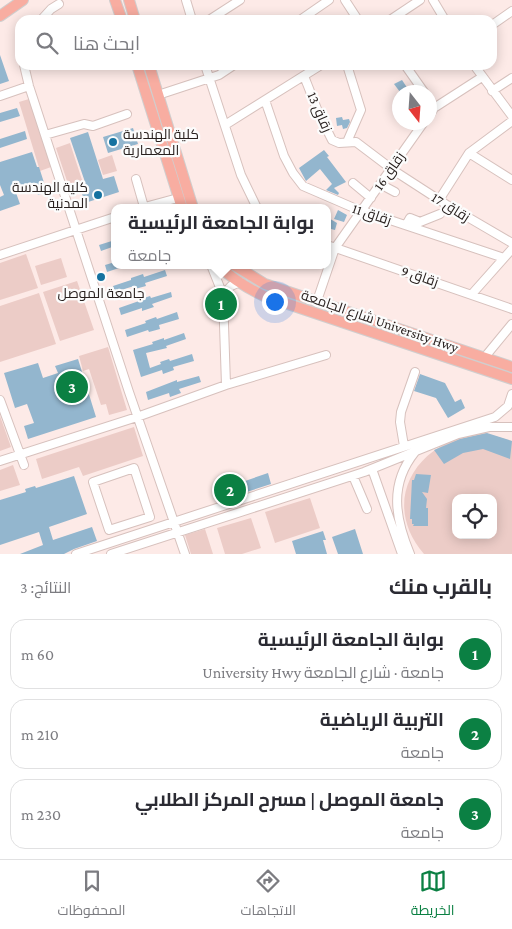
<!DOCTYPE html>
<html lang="ar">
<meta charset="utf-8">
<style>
:root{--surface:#fff;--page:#f2f2f3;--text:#2b2b33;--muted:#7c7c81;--line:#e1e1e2;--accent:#0b8043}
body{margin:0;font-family:"Crimson Pro",Cairo,serif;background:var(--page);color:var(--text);direction:rtl}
.controls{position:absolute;right:15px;bottom:15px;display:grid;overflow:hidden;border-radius:10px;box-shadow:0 2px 12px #0003}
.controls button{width:45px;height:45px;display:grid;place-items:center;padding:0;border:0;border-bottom:1px solid var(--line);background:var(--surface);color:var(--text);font:25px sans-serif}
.compass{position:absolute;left:392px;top:85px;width:45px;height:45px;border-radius:50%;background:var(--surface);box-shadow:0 2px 12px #0003;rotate:163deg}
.you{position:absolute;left:274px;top:301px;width:18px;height:18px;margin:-12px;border:4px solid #fff;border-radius:50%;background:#1a73e8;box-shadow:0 0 0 8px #1a73e833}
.badge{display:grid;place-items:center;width:32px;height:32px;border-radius:50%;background:var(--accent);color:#fff;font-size:16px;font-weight:700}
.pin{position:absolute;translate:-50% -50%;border:2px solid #fff;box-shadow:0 1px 5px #0006}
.popup{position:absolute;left:111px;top:204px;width:220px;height:65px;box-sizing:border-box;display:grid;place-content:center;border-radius:10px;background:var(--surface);filter:drop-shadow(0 1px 4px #0005);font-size:16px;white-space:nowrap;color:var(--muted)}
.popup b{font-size:19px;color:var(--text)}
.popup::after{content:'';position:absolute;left:50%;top:100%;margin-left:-10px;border:10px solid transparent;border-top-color:var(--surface)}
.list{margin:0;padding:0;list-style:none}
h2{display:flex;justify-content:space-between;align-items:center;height:65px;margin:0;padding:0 20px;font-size:21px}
h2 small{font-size:16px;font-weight:400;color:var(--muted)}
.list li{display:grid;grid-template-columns:32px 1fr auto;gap:15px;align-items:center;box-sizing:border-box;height:70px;margin:0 10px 10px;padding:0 10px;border:1px solid var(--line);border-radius:15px}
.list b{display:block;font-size:19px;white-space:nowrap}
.list p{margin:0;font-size:16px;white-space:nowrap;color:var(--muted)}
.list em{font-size:16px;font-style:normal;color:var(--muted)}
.icon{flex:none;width:28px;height:28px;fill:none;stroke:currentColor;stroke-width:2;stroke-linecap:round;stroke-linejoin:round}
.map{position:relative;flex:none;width:512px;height:554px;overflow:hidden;direction:ltr}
.search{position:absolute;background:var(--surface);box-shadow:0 2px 12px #0003;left:15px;right:15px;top:15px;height:55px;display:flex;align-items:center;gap:12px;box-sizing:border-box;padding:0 18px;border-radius:15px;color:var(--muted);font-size:19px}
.sheet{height:305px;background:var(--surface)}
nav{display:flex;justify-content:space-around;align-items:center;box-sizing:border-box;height:70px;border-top:1px solid var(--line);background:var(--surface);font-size:14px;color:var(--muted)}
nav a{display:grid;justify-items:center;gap:2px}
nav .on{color:var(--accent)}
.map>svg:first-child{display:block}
.green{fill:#ecccc7;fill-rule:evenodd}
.building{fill:#93b6ce}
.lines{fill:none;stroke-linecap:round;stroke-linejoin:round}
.minor-casing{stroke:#d7c1bd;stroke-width:10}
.major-casing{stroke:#d0cece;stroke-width:12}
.minor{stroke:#fff;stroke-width:8}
.major{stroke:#f8ada1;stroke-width:10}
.poi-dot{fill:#1572a0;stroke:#fcfcfc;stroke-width:2}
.labels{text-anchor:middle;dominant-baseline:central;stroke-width:4.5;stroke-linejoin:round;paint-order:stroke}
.street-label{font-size:14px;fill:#29211f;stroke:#fcfcfc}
.poi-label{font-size:14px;fill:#29211f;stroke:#fcfcfc;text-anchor:start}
</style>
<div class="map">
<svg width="512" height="554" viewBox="0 0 512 554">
<rect width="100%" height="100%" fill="#fdeae7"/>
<path class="green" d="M29,99L51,167L40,171L19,102Z
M70,143L83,183L69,187L56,148Z
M112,155L117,171L103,175L98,160Z
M26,254L38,288L0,300V263Z
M61,258L67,277L41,285L35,266Z
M77,281L94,330L60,341L43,292Z
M39,293L56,344L0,362V306Z
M108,347L127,410L109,415L106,404L101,405L89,369L83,371L79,356Z
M0,416L11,447L0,451Z
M134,427L143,456L83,476L79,467L42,479L36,459Z
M485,433L512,441V554H424C377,499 420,437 485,433ZM456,498H493V535H456Z
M13,465L20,485L0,491V470Z
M310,498L320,528L275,543L265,512Z
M251,518L261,548L242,554H225L217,528Z
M205,529L213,554H191L185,535Z"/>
<path class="building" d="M0,55L9,81L0,84Z
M402,80L410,92H400L394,84Z
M17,108L20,116L0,122V113Z
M342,117L343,120L349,119L350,122L347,128L343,129L342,125L337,126L336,118Z
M133,128L138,144L108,153L103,137Z
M25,131L27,139L0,148V139Z
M88,132L103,179L114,176L119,192L85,203L80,188L86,185L70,138Z
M324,150L329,156L327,157L346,182L334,188L339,193L338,195L326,190L332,184L320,169L306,181L299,168Z
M32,152L37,167H39L47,192L38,195L34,184L15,190L20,204L0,211V197L4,195L0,185V162Z
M338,210L347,215L344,222L334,219Z
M327,217L337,223L335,230L327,228Z
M115,240V246L101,251L99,245Z
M115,262V265L125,266L107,272L105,265Z
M165,270L167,276L145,283L146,286L135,289L134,286L115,292L113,286L131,280V278L143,274L144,277Z
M171,292L172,297L152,304L154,307L142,311V308L121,315L119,308L139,301L138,300L150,296L151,298Z
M177,312L179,319L159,325L160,329L149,332L148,330L127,337L125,330L146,323L145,321L156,317L157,319Z
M184,333L186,339L166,346L167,348L146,353L150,368L161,364L160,362L169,359L170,361L192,354L194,361L173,367L174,370L163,374L162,370L141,377L133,350L153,344L152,342L164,338V340Z
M78,359L96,417L28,439L24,426L34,423L27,404L15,408L4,373L38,363L43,378L58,373L55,366Z
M420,374L445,383L455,402L461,399L465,408L448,418L436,398L414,391Z
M199,376L201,382L179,389L181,393L170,397L169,393L148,400L146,392L177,380V382Z
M487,433L512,441L510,459L483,449L463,453L444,464L434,450L460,439Z
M268,473L271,484L219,501L216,491Z
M416,474L431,475L428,493L422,492L427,499L426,508H428V526H413L414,524H412V519H410L412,480H414Z
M74,476L87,514L49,527L53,540L92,527L97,541L74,549L64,554H20L43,545L39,532L0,545V500L26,492L25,489L35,486L36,488Z
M355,529L363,554H338L332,537Z
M323,531L326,540H323L327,554H296L292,541Z"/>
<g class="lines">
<defs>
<path id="minor" d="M186,0L192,20
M345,0L358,20
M433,0L445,20
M41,20L51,9L59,4
M209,20L240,0
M300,20L329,0
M390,20L420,0
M492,25L512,11
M24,65L29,86L129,392L185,554
M205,65L241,175L257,208
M405,65L424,92
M474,65L512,116
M304,76L319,114L332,140L339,143L356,142L393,170L447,205L512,243
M492,91L512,78
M158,95L219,75L234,65
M0,96L29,86
M265,100L284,156L293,173L303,186L354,208L504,258
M430,115L434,108L482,77
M225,125L321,65
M45,135L84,124L93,126L127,114
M347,142L361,110L347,65
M469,153L512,180
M136,179L144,207
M353,183L371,198
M380,184L395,192
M439,200L469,153L512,121
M141,208L178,198
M406,225L410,218L420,222L440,214
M327,245L512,309
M0,255L115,217
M211,265L223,295L226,385
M472,294L512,249
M223,295L231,286L240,282
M317,301L335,248L424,122
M484,358L512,324
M0,400L24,465
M404,446L400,422L401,412L415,372
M0,461L137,417L226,385L326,355
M134,468L150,517L109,530L93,482Z
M372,469L402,554
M353,476L367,509
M76,554L495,417L508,406L512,394
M111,554L364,472L458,434L489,427H512
M410,554C395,518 389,484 415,452"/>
<path id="major" d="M115,0L122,20
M129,0L135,20
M0,16L23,0
M137,65L182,208
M149,65L193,208
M218,265C231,278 247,288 264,296L512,379
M234,265L265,284L512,367"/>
</defs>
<use href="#minor" class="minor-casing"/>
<use href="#major" class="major-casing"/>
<use href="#minor" class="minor"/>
<use href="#major" class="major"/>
</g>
<g class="poi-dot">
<circle cx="113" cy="142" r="5"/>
<circle cx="98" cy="195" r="5"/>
<circle cx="101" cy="277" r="5"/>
</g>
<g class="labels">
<g class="street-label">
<text transform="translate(320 112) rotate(67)">زقاق 13</text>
<text transform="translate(389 171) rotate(-55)">زقاق 16</text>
<text transform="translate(451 207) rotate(32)">زقاق 17</text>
<text transform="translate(372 214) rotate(19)">زقاق 11</text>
<text transform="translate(420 276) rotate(19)">زقاق 9</text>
<text transform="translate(380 321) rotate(19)">شارع الجامعة University Hwy</text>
</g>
<g class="poi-label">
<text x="123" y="134">كلية الهندسة<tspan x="123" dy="16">المعمارية</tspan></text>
<text x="88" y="187" text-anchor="end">كلية الهندسة<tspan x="88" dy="16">المدنية</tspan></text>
<text x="101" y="293" text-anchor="middle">جامعة الموصل</text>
</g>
</g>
</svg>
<div class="controls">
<button><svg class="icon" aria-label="locate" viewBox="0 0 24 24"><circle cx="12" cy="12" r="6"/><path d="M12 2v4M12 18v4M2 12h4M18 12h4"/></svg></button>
</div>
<svg class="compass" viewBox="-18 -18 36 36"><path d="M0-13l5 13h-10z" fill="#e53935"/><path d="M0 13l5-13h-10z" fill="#7c7c81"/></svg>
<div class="you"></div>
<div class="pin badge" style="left:221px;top:304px">1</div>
<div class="popup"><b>بوابة الجامعة الرئيسية</b>جامعة</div>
<div class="pin badge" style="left:230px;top:490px">2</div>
<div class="pin badge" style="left:72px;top:387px">3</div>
<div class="search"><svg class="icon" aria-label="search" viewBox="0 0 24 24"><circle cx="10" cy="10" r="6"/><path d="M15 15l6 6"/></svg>ابحث هنا</div>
</div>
<section class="sheet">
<h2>بالقرب منك<small>النتائج: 3</small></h2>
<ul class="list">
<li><span class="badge">1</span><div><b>بوابة الجامعة الرئيسية</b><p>جامعة · شارع الجامعة University Hwy</p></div><em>60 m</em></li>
<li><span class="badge">2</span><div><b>التربية الرياضية</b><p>جامعة</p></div><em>210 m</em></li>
<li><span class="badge">3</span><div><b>جامعة الموصل | مسرح المركز الطلابي</b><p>جامعة</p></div><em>230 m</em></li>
</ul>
</section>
<nav>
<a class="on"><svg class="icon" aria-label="map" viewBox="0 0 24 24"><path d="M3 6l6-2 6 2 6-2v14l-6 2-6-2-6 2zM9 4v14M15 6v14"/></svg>الخريطة</a>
<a><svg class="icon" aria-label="directions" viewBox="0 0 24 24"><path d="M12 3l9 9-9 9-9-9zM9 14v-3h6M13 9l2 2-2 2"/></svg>الاتجاهات</a>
<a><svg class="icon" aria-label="saved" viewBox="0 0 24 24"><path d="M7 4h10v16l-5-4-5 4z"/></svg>المحفوظات</a>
</nav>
